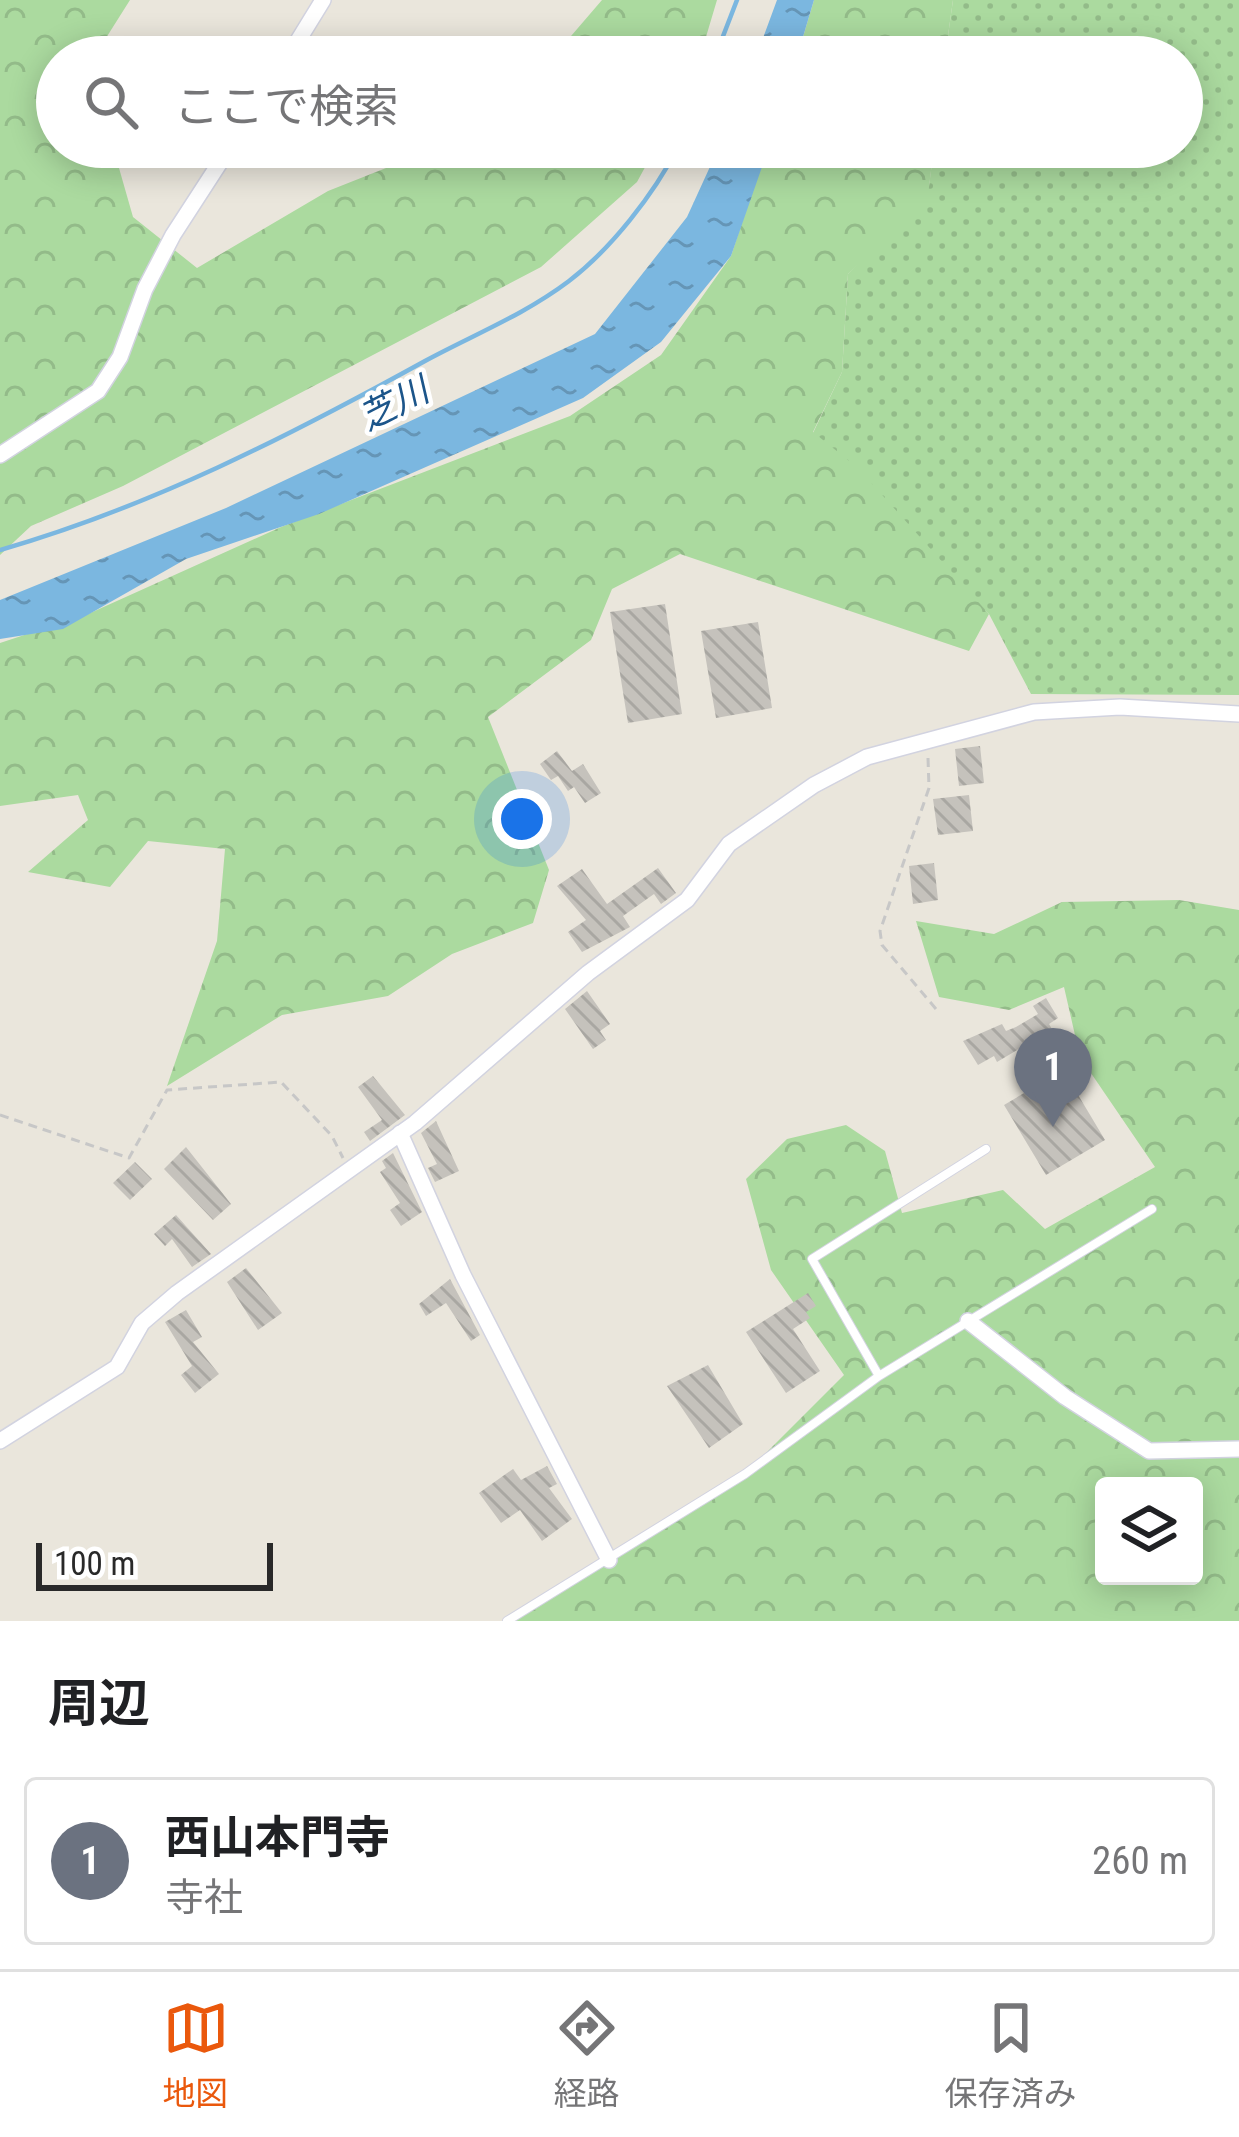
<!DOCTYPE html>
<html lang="ja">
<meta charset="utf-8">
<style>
:root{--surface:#fff;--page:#f2f2f2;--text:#202124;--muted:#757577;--line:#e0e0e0;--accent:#ea580c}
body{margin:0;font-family:"Roboto Condensed","Noto Sans JP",sans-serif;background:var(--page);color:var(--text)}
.controls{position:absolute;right:36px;bottom:36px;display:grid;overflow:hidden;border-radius:12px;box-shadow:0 6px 30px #0003}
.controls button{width:108px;height:108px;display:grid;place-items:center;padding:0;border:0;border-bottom:3px solid var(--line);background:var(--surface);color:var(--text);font:60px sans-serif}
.scale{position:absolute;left:36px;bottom:30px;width:237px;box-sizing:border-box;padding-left:12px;border:6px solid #292929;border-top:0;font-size:33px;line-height:42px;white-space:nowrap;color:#292929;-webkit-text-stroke:9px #fff;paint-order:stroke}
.you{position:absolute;left:522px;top:819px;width:42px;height:42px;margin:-30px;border:9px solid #fff;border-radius:50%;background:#1a73e8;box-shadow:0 0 0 18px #1a73e833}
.badge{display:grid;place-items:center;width:78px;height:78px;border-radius:50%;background:var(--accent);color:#fff;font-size:39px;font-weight:700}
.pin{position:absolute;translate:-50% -99px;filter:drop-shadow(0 3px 6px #0008)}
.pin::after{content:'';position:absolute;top:63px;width:42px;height:36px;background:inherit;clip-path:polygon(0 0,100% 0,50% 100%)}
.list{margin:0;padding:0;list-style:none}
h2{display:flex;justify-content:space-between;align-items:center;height:156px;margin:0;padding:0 48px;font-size:51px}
h2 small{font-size:39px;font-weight:400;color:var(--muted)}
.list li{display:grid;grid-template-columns:78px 1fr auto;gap:36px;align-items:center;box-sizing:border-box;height:168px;margin:0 24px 24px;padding:0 24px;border:3px solid var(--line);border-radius:12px}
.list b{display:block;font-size:45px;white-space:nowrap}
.list p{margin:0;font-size:39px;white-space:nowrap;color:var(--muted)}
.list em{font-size:39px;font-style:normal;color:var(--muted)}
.icon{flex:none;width:66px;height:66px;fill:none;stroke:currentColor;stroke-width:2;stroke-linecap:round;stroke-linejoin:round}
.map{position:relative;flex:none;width:1239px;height:1621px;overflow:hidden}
.search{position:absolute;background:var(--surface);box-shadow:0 6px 30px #0003;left:36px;right:36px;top:36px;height:132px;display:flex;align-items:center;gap:30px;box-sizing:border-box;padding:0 42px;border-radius:66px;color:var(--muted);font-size:45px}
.sheet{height:348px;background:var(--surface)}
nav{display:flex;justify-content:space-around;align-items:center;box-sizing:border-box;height:168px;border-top:3px solid var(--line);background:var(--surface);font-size:33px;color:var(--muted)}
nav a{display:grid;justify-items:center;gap:6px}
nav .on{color:var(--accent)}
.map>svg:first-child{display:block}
.grass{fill:url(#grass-dots)}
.forest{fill:url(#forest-crowns);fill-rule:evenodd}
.water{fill:url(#water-ripples)}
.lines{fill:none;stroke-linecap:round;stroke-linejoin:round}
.stream{stroke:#7bb7e0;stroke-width:4.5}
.building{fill:url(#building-back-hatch)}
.lane-casing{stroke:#d2d3e0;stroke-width:10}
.street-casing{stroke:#d2d3e0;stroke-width:18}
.path{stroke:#c7c7c7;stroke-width:3;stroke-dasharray:9 6;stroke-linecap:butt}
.lane{stroke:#fff;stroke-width:8}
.street{stroke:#fff;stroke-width:15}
.labels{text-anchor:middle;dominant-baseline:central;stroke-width:9;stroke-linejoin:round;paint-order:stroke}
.water-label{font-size:36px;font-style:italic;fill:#1c558a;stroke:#fff}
</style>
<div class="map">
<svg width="1239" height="1621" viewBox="0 0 1239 1621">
<defs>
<pattern id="grass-dots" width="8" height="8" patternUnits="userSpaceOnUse" patternTransform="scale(3)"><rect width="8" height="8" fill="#abda9f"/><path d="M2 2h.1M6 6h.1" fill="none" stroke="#93bb89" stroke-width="1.8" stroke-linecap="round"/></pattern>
<pattern id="forest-crowns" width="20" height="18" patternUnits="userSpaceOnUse" patternTransform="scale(3)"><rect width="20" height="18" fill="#abda9f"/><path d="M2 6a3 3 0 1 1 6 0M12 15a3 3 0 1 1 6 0" fill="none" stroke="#93bb89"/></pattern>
<pattern id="water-ripples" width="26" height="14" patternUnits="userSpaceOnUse" patternTransform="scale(3)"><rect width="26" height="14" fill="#7bb7e0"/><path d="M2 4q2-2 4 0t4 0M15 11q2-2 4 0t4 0" fill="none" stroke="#6595b6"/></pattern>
<pattern id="building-back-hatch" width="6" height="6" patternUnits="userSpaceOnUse" patternTransform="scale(3)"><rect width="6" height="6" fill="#c5c2bc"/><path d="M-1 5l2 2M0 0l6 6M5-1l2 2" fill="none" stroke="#a9a7a2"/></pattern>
</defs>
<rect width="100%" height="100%" fill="#eae6dc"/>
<path class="grass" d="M953,0H1239V695L1031,694L989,614L813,433L842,372L848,274L929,186L934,147H1182V57H945Z"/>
<path class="forest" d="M0,0H130L94,57H57V147H113L133,217L197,268L328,191L439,147H656L637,182L541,267L123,486L31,526L0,555Z
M602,0H717L700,57H553Z
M814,0H953L945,57H797Z
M767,147H934L928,195L848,274L842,372L813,432L858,468L989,614L969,651L680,554L612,589L591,640L488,717L549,870L533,923L452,954L388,996L282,1015L167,1086L217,941L225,849L148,841L110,887L28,872L88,820L78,795L0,806V643L88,614L281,527L570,416L661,355L731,256Z
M1179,900L1239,910V1621H507L745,1474L844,1375L771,1270L746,1179L787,1139L846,1125L885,1151L902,1213L1003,1190L1045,1229L1155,1167L1080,1057L1064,987L1009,1010L939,997L916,921L994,934L1062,902ZM1104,1486H1194V1576H1104Z"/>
<path class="water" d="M777,0H814L797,57H756Z
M719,147H769L731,256L661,342L583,398L319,514L186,559L63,629L0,639V600L226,508L595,334L687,217Z"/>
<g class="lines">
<path class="stream" d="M715,57L737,0
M0,550C150,507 289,436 425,361C473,335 524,315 569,281C611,249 654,194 678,147"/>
</g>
<path class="building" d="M665,604L682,714L628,723L610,612Z
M758,622L772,708L716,718L701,631Z
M980,746L984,783L959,786L955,749Z
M557,751L572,771L583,764L601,793L585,803L574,787L568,791L558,776L551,780L540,764Z
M969,795L973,831L938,835L933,799Z
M934,863L938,900L913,904L909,866Z
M658,868L676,893L661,904L654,894L623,916L630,927L582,952L568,932L586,920L557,886L582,869L607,904Z
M587,991L610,1024L600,1031L606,1040L593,1049L565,1009Z
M1046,998L1058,1018L1049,1024L1063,1048L1072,1043L1080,1057L1062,1068L1105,1140L1046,1175L1004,1105L1051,1077L1042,1063L1049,1059L1037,1038L997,1062L994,1056L978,1065L963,1041L1002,1024L1006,1031L1016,1027L1038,1014L1033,1006Z
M373,1076L405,1115L370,1141L364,1132L382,1120L358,1087Z
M436,1121L459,1171L435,1182L428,1168L437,1164L421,1133Z
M186,1147L231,1204L213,1220L164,1169Z
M393,1153L422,1212L401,1226L390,1210L400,1203L380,1172L386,1168L382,1161Z
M135,1162L152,1179L130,1200L113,1183Z
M176,1215L211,1254L192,1267L172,1239L165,1246L154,1234Z
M246,1268L282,1313L258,1330L227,1282Z
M450,1279L480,1335L471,1341L446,1303L426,1316L419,1304Z
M808,1293L816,1306L806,1312L810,1318L793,1329L820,1371L786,1393L746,1332Z
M186,1310L202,1337L193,1342L219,1374L195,1393L181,1375L192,1366L165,1322Z
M708,1365L743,1424L709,1448L667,1386Z
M547,1466L557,1484L549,1488L572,1519L542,1541L520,1510L501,1523L479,1493L513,1469L521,1480Z"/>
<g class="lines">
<defs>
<path id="lane" d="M879,1376L812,1259L986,1149
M507,1621L745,1474L879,1376L1152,1209"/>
<path id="street" d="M288,57L323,0
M0,455L98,391L120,357L145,289L173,235L230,147
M400,1133L463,1275L609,1560
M968,1321L1065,1397L1149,1451L1239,1449
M0,1441L117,1367L142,1323L177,1293L415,1123L588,973L687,900L729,844L814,785L867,757L1034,712L1120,707L1239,714"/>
</defs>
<use href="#lane" class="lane-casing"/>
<use href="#street" class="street-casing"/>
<path class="path" d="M928,758L929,788L880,931L882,945L936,1009
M0,1115L129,1158L167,1090L281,1082L332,1136L343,1158"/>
<use href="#lane" class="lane"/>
<use href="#street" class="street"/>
</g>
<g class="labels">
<g class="water-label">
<text transform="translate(394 404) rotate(-27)">芝川</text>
</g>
</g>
</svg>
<div class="controls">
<button><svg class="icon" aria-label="layers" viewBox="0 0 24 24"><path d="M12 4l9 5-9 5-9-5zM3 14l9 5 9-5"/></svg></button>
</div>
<div class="scale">100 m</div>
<div class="you"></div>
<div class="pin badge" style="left:1053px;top:1127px;background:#6b7280">1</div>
<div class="search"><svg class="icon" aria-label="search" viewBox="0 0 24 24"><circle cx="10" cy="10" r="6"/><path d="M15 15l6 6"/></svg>ここで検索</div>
</div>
<section class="sheet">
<h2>周辺<small></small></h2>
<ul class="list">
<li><span class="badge" style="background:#6b7280">1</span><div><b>西山本門寺</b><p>寺社</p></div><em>260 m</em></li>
</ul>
</section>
<nav>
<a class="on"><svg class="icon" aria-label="map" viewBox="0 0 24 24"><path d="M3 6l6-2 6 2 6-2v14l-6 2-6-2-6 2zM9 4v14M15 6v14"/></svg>地図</a>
<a><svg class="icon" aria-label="directions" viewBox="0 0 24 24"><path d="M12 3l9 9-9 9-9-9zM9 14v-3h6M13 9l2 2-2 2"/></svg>経路</a>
<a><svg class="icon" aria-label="saved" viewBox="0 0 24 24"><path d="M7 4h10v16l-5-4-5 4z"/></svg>保存済み</a>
</nav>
